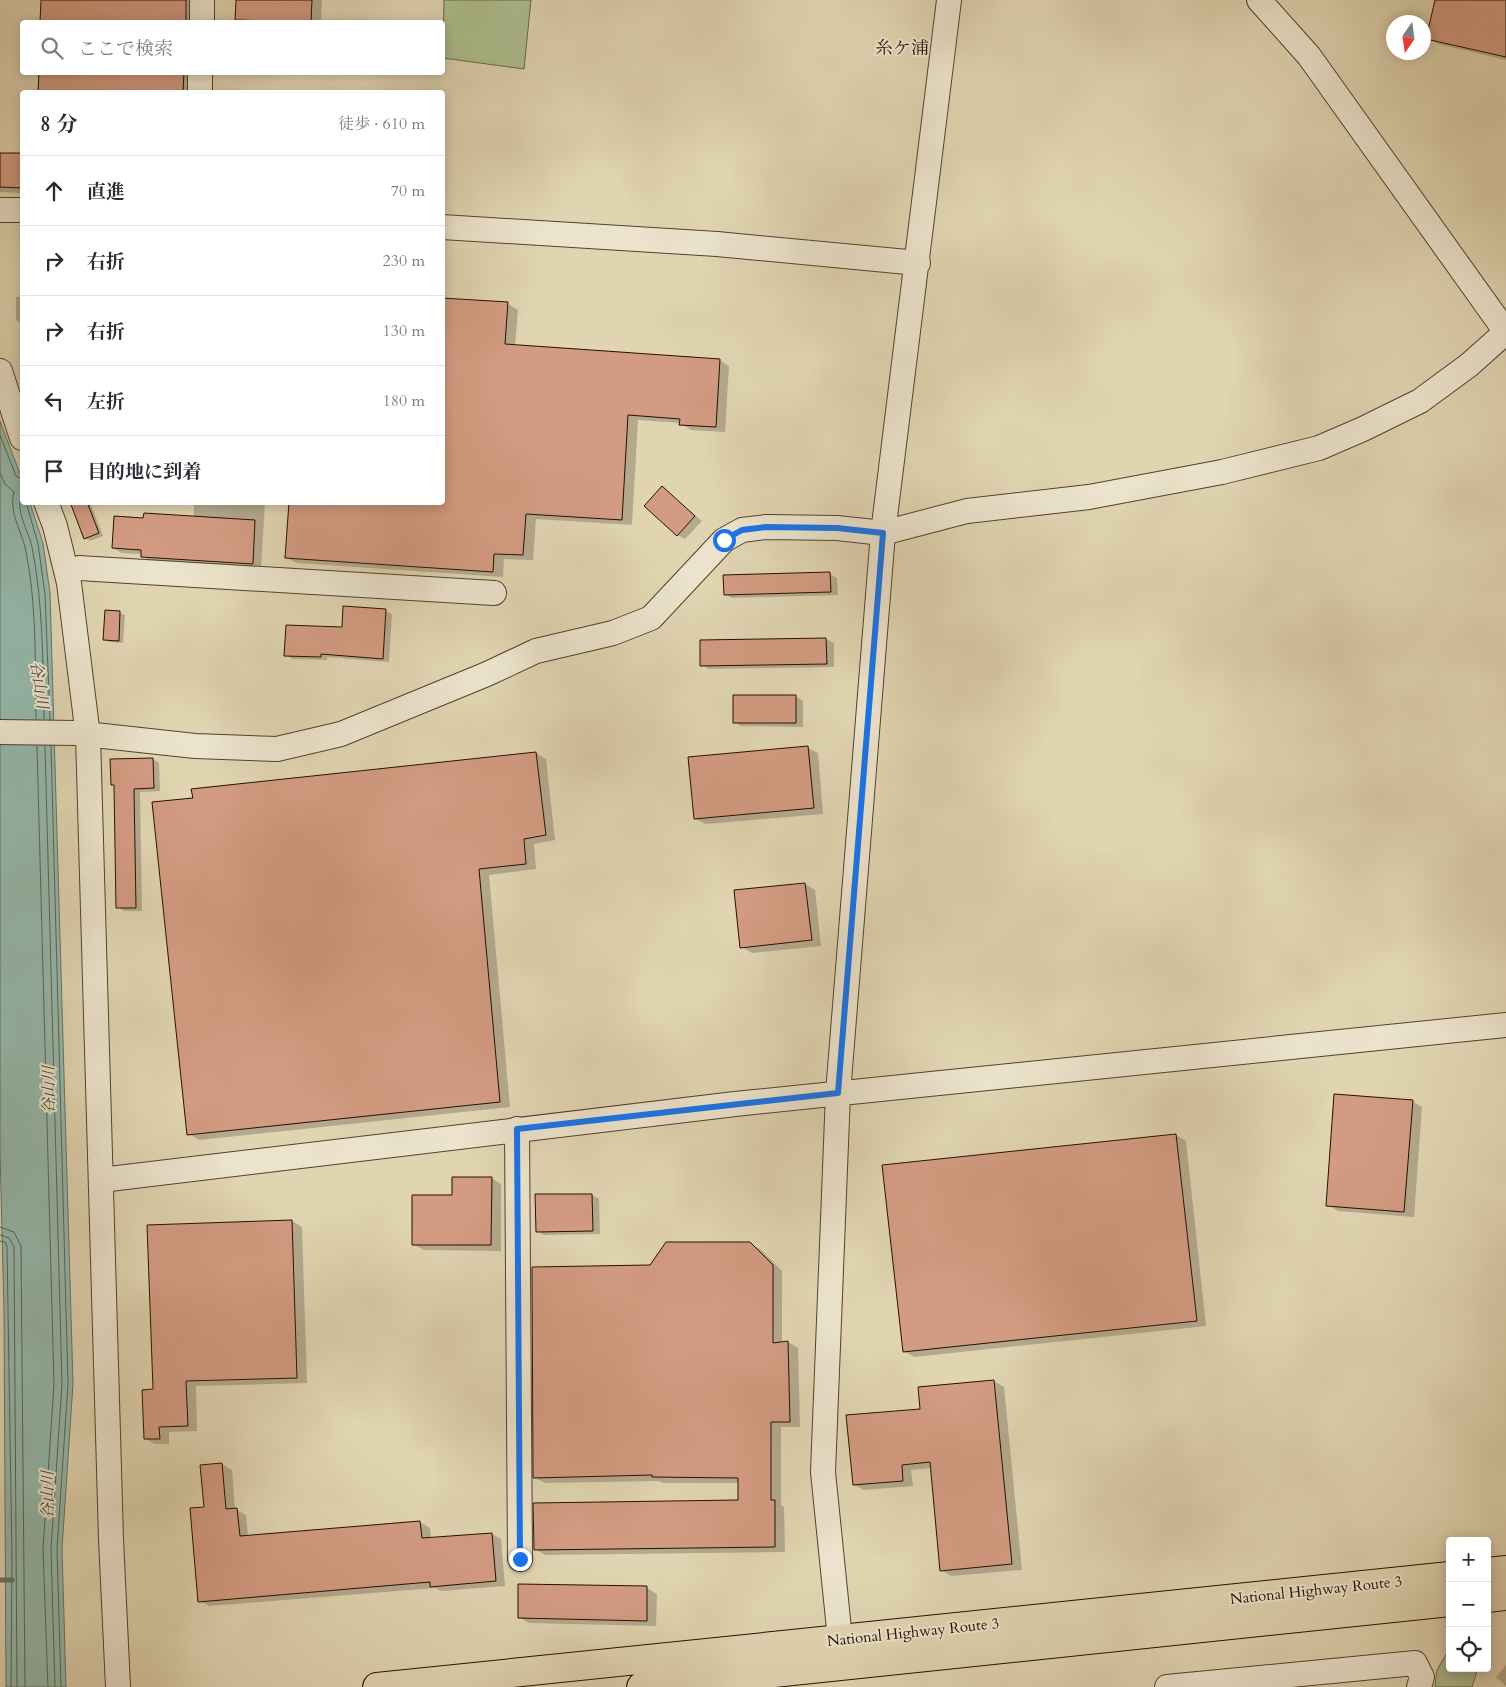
<!DOCTYPE html>
<html lang="ja">
<meta charset="utf-8">
<style>
:root{--surface:#fff;--page:#f7f7f7;--text:#2b2b33;--muted:#7c7c81;--line:#e1e1e2}
body{margin:0;font-family:Cardo,"Noto Serif JP",serif;background:var(--page);color:var(--text)}
.controls{position:absolute;right:15px;bottom:15px;display:grid;overflow:hidden;border-radius:5px;box-shadow:0 2px 12px #0003}
.controls button{width:45px;height:45px;display:grid;place-items:center;padding:0;border:0;border-bottom:1px solid var(--line);background:var(--surface);color:var(--text);font:25px sans-serif}
.compass{position:absolute;left:1386px;top:15px;width:45px;height:45px;border-radius:50%;background:var(--surface);box-shadow:0 2px 12px #0003;rotate:193deg}
.stop{position:absolute;width:15px;height:15px;margin:-11px;border:4px solid #1a73e8;border-radius:50%;background:#fff}
.stop.end{background:#1a73e8;border-color:#fff;box-shadow:0 1px 5px #0008}
.list{margin:0;padding:0;list-style:none}
h2{display:flex;justify-content:space-between;align-items:center;height:65px;margin:0;padding:0 20px;font-size:21px}
h2 small{font-size:16px;font-weight:400;color:var(--muted)}
.list li{display:grid;grid-template-columns:32px 1fr auto;gap:15px;align-items:center;box-sizing:border-box;height:70px;padding:0 20px;border-top:1px solid var(--line)}
.list b{display:block;font-size:19px;white-space:nowrap}
.list em{font-size:16px;font-style:normal;color:var(--muted)}
.icon{flex:none;width:28px;height:28px;fill:none;stroke:currentColor;stroke-width:2;stroke-linecap:round;stroke-linejoin:round}
.map{position:relative;flex:none;width:1506px;height:1687px;overflow:hidden}
.search{position:absolute;background:var(--surface);box-shadow:0 2px 12px #0003;left:20px;top:20px;width:425px;height:55px;display:flex;align-items:center;gap:12px;box-sizing:border-box;padding:0 18px;border-radius:5px;color:var(--muted);font-size:19px}
.panel{position:absolute;background:var(--surface);box-shadow:0 2px 12px #0003;left:20px;top:90px;width:425px;height:415px;border-radius:5px}
.map>svg:first-child{display:block}
.green{fill:#adbe8f;stroke:#696748}
.water{fill:#94b8ab;stroke:#687567}
.shadow{fill:#0003}
.lines{fill:none;stroke-linecap:round;stroke-linejoin:round}
.shore{stroke:#5c6456;stroke-width:1}
.stream{stroke:#687567;stroke-width:5}
.building{fill:#d39b82;stroke:#251000}
.minor-casing{stroke:#54412c;stroke-width:26}
.highway-casing{stroke:#251000;stroke-width:30}
.minor{stroke:#ebe3cc;stroke-width:24}
.highway{stroke:#e0d4b1;stroke-width:28}
.route{stroke:#1a73e8;stroke-width:6}
.labels{text-anchor:middle;dominant-baseline:central;stroke-width:4;stroke-linejoin:round;paint-order:stroke}
.street-label{font-size:15px;fill:#251000;stroke:#ebe3cc}
.water-label{font-size:16px;font-style:italic;fill:#4c4b3c;stroke:#ebe3cc}
.quarter-label{font-size:18px;fill:#251000;stroke:#ebe3cc}
</style>
<div class="map">
<svg width="1506" height="1687" viewBox="0 0 1506 1687">
<rect width="100%" height="100%" fill="#e0d4b1"/>
<filter id="stains"><feTurbulence type="fractalNoise" baseFrequency=".004" numOctaves="4"/><feColorMatrix values="0 0 0 0 .2 0 0 0 0 .09 0 0 0 0 .02 0 0 0 .5 -.17"/></filter>
<radialGradient id="worn" r=".72"><stop offset=".6" stop-color="#630" stop-opacity="0"/><stop offset="1" stop-color="#630" stop-opacity=".3"/></radialGradient>
<path class="green" d="M444,0H531L524,69L443,58Z
M1450,1648V1668H1478L1472,1687H1435L1437,1670Z"/>
<path class="water" d="M0,421L22,479V502L30,503L43,543L50,593L73,1384L62,1549L66,1687H6L4,1311L0,1150Z"/>
<path class="shadow" d="M42,0H196L195,22H42Z
M238,0H322L321,22H243L237,19Z
M1436,0H1506V60L1438,44L1428,38Z
M40,72H194L193,92H39Z
M0,154L22,155V193L0,192Z
M16,297H22V324L16,320Z
M508,304L518,310L515,346L719,360L729,366L725,432L691,430L681,423L638,420L632,525L536,519L533,560L504,559L503,577L297,563L287,558L442,502Z
M663,488L702,521L685,539L677,535Z
M71,502H90L103,536L90,541L85,538Z
M194,502H271L265,504L261,568L151,561L142,556V554L122,553L113,548L145,519L194,517Z
M830,574L837,578L838,595L732,598L725,594Z
M344,608L386,611L392,614L389,662L327,657V660L292,659L286,655L343,628Z
M120,613L125,615L123,643L109,642L105,639Z
M826,639L834,643V667L709,669L702,665L701,641Z
M795,696L803,701V727L741,726L734,722Z
M808,748L818,753L823,814L706,824L695,819Z
M536,753L546,759L555,840L534,844L536,869L489,875L510,1107L199,1140L189,1134L195,800Z
M153,759L159,763L160,791L140,792L142,911H124L117,907L115,786L112,784Z
M805,884L815,890L821,946L752,953L742,947L736,892Z
M1412,1101L1422,1107L1414,1217L1338,1211L1328,1205Z
M1176,1135L1186,1141L1206,1326L914,1357L904,1351Z
M491,1178L501,1184V1251L424,1250L413,1244L453,1196Z
M592,1195L599,1199L600,1234L544,1235L537,1231Z
M292,1221L302,1227L307,1383L196,1386L197,1431L169,1432V1444H155L145,1439L154,1391Z
M749,1243L760,1249L782,1271V1343L788,1342L798,1348L800,1427H781V1505L784,1507L785,1552L545,1555L535,1549L739,1502V1483H663L659,1481L545,1483L534,1477L651,1267Z
M994,1381L1004,1387L1022,1570L951,1576L941,1570L932,1468L911,1470L913,1486L864,1490L854,1485L921,1410L919,1388Z
M222,1464L232,1470L235,1509L246,1515L248,1536L420,1522L430,1528L431,1539L492,1534L501,1539L505,1586L441,1591L435,1588L209,1606L200,1601L205,1508Z
M647,1588L657,1594L656,1626L529,1623L519,1617Z
M1506,1665V1686L1496,1677Z"/>
<g class="lines">
<path class="shore" d="M0,435L16,476L22,479
M0,473L5,484L14,492C9,512 20,528 25,547C37,603 35,663 36,719
M22,495C14,509 29,532 32,547C43,603 43,662 44,719
M26,502L38,544L45,594L50,720
M37,746L54,1384L43,1549L48,1687
M45,746L62,1384L51,1549L55,1687
M51,746L68,1384L57,1549L61,1687
M0,1227L14,1232L21,1246L25,1687
M0,1235L9,1238L14,1247L17,1687
M0,1241L5,1242L7,1246L12,1559L11,1687"/>
<path class="stream" d="M0,1580H12"/>
</g>
<path class="building" d="M41,0H186V22H40Z
M236,0H312L311,22L235,20Z
M1435,0H1506V57L1426,39Z
M39,72H184L183,92H38Z
M0,153H22V188L0,187Z
M442,298L508,302L505,344L720,359L716,427L679,425L680,419L628,415L622,520L526,514L523,555L494,554L493,572L285,558L289,502H442Z
M662,486L695,516L677,536L644,506Z
M70,502H87L99,533L84,539Z
M144,513L255,520L253,564L141,557V550L112,548L114,516L143,518Z
M830,572L831,592L724,595L723,575Z
M343,606L386,609L383,659L321,654V657L284,656L286,625L342,627Z
M105,610L120,611L119,641L103,640Z
M826,638L827,664L700,666V640Z
M733,695H796V723H733Z
M808,746L814,808L694,819L688,757Z
M536,752L546,835L524,839L526,864L479,869L500,1102L187,1135L152,802L193,798L191,789Z
M153,758L154,788L134,789L136,908H116L114,785H111L110,759Z
M805,883L812,940L740,948L734,890Z
M1334,1094L1413,1100L1404,1212L1326,1206Z
M1176,1134L1197,1321L903,1352L882,1165Z
M452,1177H492L491,1245H412V1195H452Z
M535,1194H592L593,1231L536,1232Z
M292,1220L297,1378L186,1381L188,1426L159,1427L160,1439H144L142,1390L153,1389L147,1225Z
M666,1242H750L773,1265V1343L788,1341L790,1422H771V1500H775V1547L534,1550L533,1503L738,1500V1478L652,1477V1475L533,1478L532,1267L650,1265Z
M994,1380L1012,1564L940,1571L930,1462L902,1465L903,1481L853,1485L846,1415L920,1409L918,1387Z
M222,1463L226,1509L237,1508L240,1536L420,1521L422,1538L492,1533L496,1581L430,1587V1582L198,1602L190,1508L204,1507L200,1465Z
M518,1584L647,1586V1621L518,1618Z"/>
<g class="lines">
<defs>
<path id="minor" d="M1259,0L1309,56L1506,332
M202,22V0
M200,92V72
M0,210H22
M442,227L717,244L918,263
M0,371L22,438
M46,502L55,526L69,583L88,736L111,1539L118,1687
M79,568L494,593
M0,732L76,733L195,746L277,749L341,734L487,674L536,651L613,633L651,618L724,540L742,530L766,527L837,528L883,533L967,511L1089,497L1222,472L1319,448L1363,429L1420,401L1469,365L1506,332
M517,1129L520,1559
M101,1180L735,1104L1506,1025
M840,1639L823,1472L838,1093L883,533L949,0
M1167,1687L1415,1663L1422,1677L1419,1687"/>
<path id="highway" d="M1487,1572L1506,1570
M1487,1598L1506,1596
M377,1687L1450,1576
M641,1687L1450,1602"/>
</defs>
<use href="#minor" class="minor-casing"/>
<use href="#highway" class="highway-casing"/>
<use href="#minor" class="minor"/>
<use href="#highway" class="highway"/>
</g>
<g class="lines">
<path class="route" d="M520,1559L517,1129L838,1093L883,533L837,528L766,527L742,530L724,540"/>
</g>
<g class="labels">
<g class="street-label">
<text transform="translate(1316 1590) rotate(-6)">National Highway Route 3</text>
<text transform="translate(913 1632) rotate(-6)">National Highway Route 3</text>
</g>
<g class="water-label">
<text transform="translate(39 685) rotate(82)">谷山川</text>
<text transform="translate(49 1090) rotate(-90)">谷山川</text>
<text transform="translate(48 1495) rotate(-90)">谷山川</text>
</g>
<g class="quarter-label">
<text x="902" y="48">糸ケ浦</text>
</g>
</g>
<rect width="100%" height="100%" filter="url(#stains)"/>
<rect width="100%" height="100%" fill="url(#worn)"/>
</svg>
<div class="controls">
<button>+</button>
<button>−</button>
<button><svg class="icon" aria-label="locate" viewBox="0 0 24 24"><circle cx="12" cy="12" r="6"/><path d="M12 2v4M12 18v4M2 12h4M18 12h4"/></svg></button>
</div>
<svg class="compass" viewBox="-18 -18 36 36"><path d="M0-13l5 13h-10z" fill="#e53935"/><path d="M0 13l5-13h-10z" fill="#7c7c81"/></svg>
<div class="stop" style="left:724px;top:540px"></div>
<div class="stop end" style="left:520px;top:1559px"></div>
<div class="search"><svg class="icon" aria-label="search" viewBox="0 0 24 24"><circle cx="10" cy="10" r="6"/><path d="M15 15l6 6"/></svg>ここで検索</div>
<section class="panel">
<h2>8 分<small>徒歩 · 610 m</small></h2>
<ul class="list">
<li><svg class="icon" aria-label="ahead" viewBox="0 0 24 24"><path d="M12 20V5M6 11l6-6 6 6"/></svg><div><b>直進</b></div><em>70 m</em></li>
<li><svg class="icon" aria-label="right" viewBox="0 0 24 24"><path d="M7 20v-9h11M14 6l5 5-5 5"/></svg><div><b>右折</b></div><em>230 m</em></li>
<li><svg class="icon" aria-label="right" viewBox="0 0 24 24"><path d="M7 20v-9h11M14 6l5 5-5 5"/></svg><div><b>右折</b></div><em>130 m</em></li>
<li><svg class="icon" aria-label="left" viewBox="0 0 24 24"><path d="M17 20v-9H6M10 6l-5 5 5 5"/></svg><div><b>左折</b></div><em>180 m</em></li>
<li><svg class="icon" aria-label="arrive" viewBox="0 0 24 24"><path d="M6 21V4h12l-3 4 3 4H6"/></svg><div><b>目的地に到着</b></div></li>
</ul>
</section>
</div>
